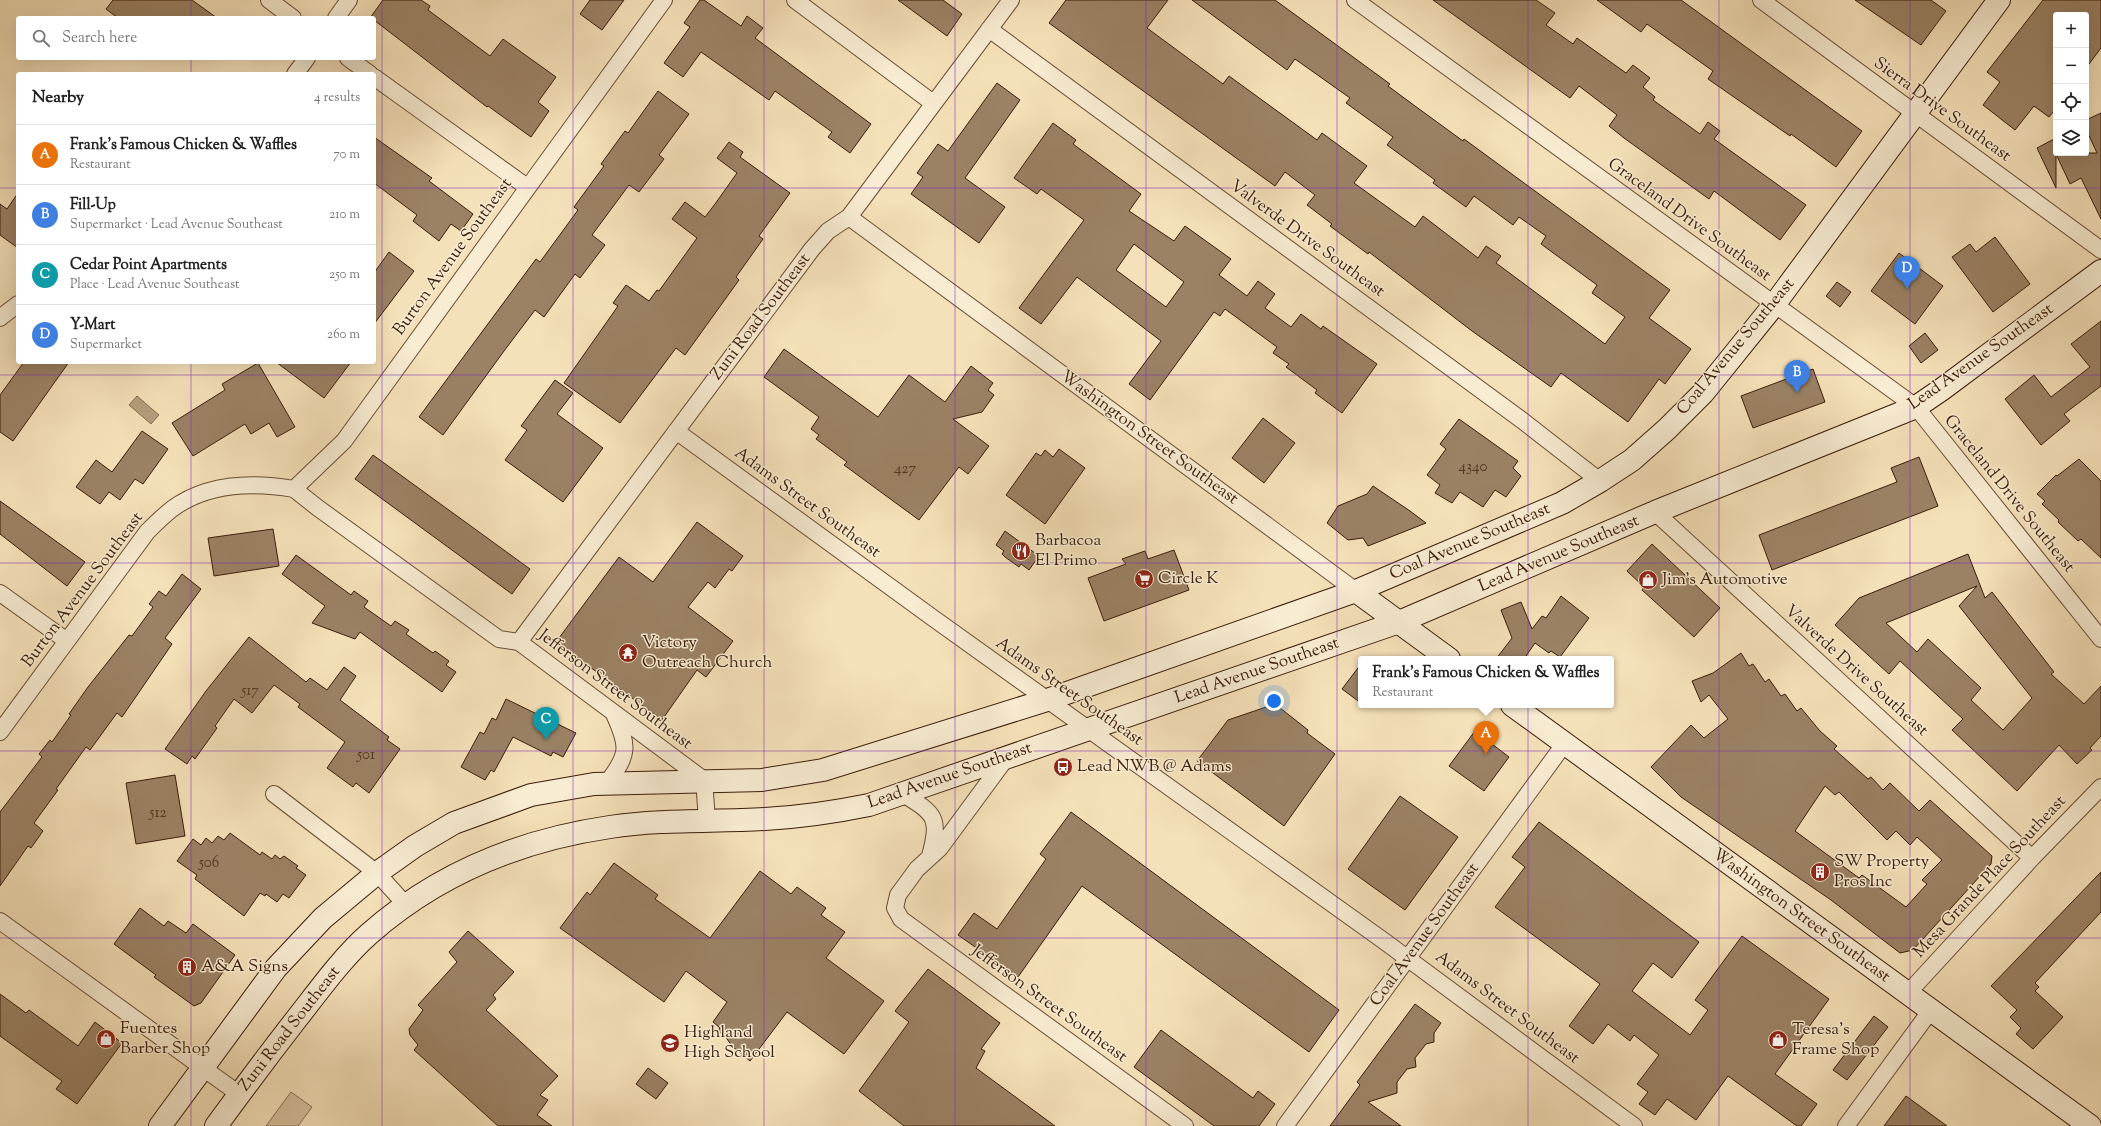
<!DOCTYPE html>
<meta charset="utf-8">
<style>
:root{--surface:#fff;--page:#f2f2f2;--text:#222;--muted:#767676;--line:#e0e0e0;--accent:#d93025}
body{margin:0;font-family:"Sorts Mill Goudy",serif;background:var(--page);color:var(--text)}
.controls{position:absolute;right:12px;top:12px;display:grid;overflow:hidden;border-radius:4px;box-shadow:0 4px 16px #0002}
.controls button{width:36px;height:36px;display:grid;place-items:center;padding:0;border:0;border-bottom:1px solid var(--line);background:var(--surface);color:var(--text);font:20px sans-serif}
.you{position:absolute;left:1274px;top:701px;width:14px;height:14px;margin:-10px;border:3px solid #fff;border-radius:50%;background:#1a73e8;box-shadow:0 0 0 6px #1a73e833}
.badge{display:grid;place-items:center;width:26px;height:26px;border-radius:50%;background:var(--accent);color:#fff;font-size:13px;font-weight:700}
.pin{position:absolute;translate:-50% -33px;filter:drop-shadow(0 1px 2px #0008)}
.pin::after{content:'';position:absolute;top:21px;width:14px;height:12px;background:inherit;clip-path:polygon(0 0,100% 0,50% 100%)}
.popup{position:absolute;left:1358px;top:656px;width:256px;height:52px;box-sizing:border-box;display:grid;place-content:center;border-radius:4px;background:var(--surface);filter:drop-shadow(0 1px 3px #0005);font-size:13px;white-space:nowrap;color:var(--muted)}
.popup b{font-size:15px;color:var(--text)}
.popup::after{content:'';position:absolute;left:50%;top:100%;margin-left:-8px;border:8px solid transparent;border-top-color:var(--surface)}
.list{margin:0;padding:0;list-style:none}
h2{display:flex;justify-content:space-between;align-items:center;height:52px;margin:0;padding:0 16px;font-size:17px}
h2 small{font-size:13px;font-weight:400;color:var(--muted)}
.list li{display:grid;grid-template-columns:26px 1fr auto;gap:12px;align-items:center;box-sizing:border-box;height:60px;padding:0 16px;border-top:1px solid var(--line)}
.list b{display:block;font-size:15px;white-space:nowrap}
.list p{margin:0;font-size:13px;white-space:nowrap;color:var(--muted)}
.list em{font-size:13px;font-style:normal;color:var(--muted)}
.icon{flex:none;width:22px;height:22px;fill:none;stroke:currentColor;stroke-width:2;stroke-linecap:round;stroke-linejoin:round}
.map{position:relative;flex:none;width:2101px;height:1126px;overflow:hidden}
.search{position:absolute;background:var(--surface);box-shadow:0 4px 16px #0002;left:16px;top:16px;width:360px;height:44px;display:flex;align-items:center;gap:10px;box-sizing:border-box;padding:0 14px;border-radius:4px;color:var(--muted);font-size:15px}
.panel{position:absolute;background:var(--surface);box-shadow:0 4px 16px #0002;left:16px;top:72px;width:360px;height:292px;border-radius:4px}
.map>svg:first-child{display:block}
.green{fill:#d5c09b;stroke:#886e52}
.water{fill:#b59e7d;stroke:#846a4f}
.building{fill:#9b8265;stroke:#3a1c09;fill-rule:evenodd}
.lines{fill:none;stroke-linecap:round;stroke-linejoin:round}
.street-casing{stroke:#694d35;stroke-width:18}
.secondary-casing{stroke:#3a1c09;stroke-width:24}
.street{stroke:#f8ecd2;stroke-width:16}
.secondary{stroke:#f8ecd2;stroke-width:22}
.grid{fill:none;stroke:#7b2cbf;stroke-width:1;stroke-opacity:0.55}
.labels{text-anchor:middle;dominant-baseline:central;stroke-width:3;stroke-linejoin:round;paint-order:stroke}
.number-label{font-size:15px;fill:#523620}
.street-label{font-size:17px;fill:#3a1c09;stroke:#f8ecd2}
.poi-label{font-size:17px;fill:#3a1c09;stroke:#f8ecd2;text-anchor:start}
</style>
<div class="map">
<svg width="2101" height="1126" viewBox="0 0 2101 1126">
<rect width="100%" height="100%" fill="#f5e1b9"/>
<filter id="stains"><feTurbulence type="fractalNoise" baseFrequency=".005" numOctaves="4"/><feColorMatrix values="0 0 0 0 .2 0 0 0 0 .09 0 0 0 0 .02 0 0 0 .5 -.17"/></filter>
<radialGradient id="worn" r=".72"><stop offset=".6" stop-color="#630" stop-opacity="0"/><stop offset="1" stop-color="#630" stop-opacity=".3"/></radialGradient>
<path class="green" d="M291,1092L312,1107L298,1126H266Z"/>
<path class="water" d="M137,396L159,415L151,424L129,405Z"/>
<path class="building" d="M113,0H192L217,18H118L106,9Z
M383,0H421L430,6L428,10L490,56L503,39L556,77L538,102L549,111L531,137L488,106L487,107L374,20V18H370Z
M590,0H624L602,30L580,14Z
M700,0H704L741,26L747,16L763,28L755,38L871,124L850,153L828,137L832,132L775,91L769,100L701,52L683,77L664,63L690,27L684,23Z
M898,0H943L962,14L947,36Z
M1066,0H1168L1147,28L1223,84L1229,76L1317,140L1322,133L1367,166L1354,183L1415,227L1423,216L1478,258L1486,246L1501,256L1496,263L1605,344L1625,317L1592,293L1597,285L1541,244L1546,236L1519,217L1513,225L1474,196L1466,207L1433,183L1435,180L1387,145L1393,137L1346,103L1350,98L1295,59L1287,70L1192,0H1275L1390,84L1388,86L1415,106L1463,141L1464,139L1670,290L1649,318L1691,349L1665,384L1659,379L1628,422L1561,373L1551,387L1472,331L1369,252L1368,254L1330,226L1332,224L1307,205L1315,195L1285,172L1275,186L1049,23Z
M1433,0H1536L1555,13L1546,25L1573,44L1577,38L1626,73L1633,65L1650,78L1643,87L1655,97L1653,100L1700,134L1708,122L1720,131L1714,139L1806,205L1780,240L1714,191L1709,199L1624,138L1609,126L1617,115L1579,86L1570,98Z
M1597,0H1681L1862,131L1836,167L1791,134L1790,136L1708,79L1713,71L1647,24L1641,32Z
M1855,0H1931L1946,11L1921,45Z
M2043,0H2101V48L2086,68V15H2056V108L2049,117L2034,106L2015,130L1983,105L2000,82L1987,72Z
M997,83L1020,100L965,178L1005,207L979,243L911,194L923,177L917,173L938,144L948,151Z
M658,91L689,114L659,155L664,159L639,192L629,185L592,235L605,245L580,278L575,274L544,317L535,310L504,351L443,435L419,417L536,259L540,262L578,210L574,207L604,166L601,164L625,131L628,133Z
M2101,113V219L2081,178L2070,184L2056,154V188L2037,148L2056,138V153H2097L2086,129V120Z
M1053,123L1076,140L1073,144L1141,194L1129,211L1174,241L1185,226L1231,259L1219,275L1247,296L1258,281L1275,294L1265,308L1291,327L1301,314L1321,329L1323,326L1377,364L1342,413L1315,393L1317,390L1286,367L1289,364L1273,353L1277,347L1225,309L1220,316L1214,312L1150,400L1129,384L1161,341L1077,277L1041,324L1019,308L1084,220L1041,189L1037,194L1014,178ZM1134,244L1184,282L1166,307L1116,270Z
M374,137L432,178L429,181L473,214L461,231L451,224L439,241L413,221L417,215L374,183Z
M729,142L743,152L740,157L790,193L759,236L763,239L736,277L739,280L685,355L676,348L620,423L564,383L618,306L613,303L626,285L649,301L657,290L659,291L697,238L672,219L685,202L705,217L715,204L737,173L717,158Z
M18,193V248L0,235V204L7,209Z
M1995,237L2030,284L1993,312L1952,257L1970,244L1976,252Z
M389,252L414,271L374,324V273Z
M1899,253L1943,286L1915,324L1871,291Z
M1837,282L1851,292L1840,307L1826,296Z
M2101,321V386L2064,414L2070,421L2041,445L2005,399L2034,375L2051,397L2090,367L2071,344Z
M1925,333L1938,350L1921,363L1909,346Z
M784,349L878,417L909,375L945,402L971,366L993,383L988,390L994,395L982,412L953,419L989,446L968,474L959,467L919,520L844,465L847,462L816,439L819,435L811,429L819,417L764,377Z
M24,362H69L13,441L0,432V395Z
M276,362H351L324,398Z
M258,363L295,427L277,437L269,423L251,434L245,424L193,456L172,423L225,390L222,384Z
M1813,369L1825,402L1753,428L1741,396Z
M555,380L573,393L557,414L603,448L563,502L505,460L527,430L521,426Z
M1263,418L1295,443L1264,483L1232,458Z
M1459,419L1518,461L1513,468L1521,476L1506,497L1495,490L1483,507L1460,492L1452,503L1435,493L1440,485L1427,475L1446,449L1440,444Z
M142,431L168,449L143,484L135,479L120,500L109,492L100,504L76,487L96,460L112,472Z
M1059,449L1085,468L1045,524L1006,495L1036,453L1041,456L1045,450L1053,457Z
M373,455L530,569L512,594L355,479Z
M1919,457L1938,506L1772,570L1759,535L1897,482L1891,468Z
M2079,459L2101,481V558L2081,539L2078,541L2058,522L2059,520L2042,504L2045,501L2037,494L2056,475L2057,476Z
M1373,486L1410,511L1426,523L1368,546L1363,538L1348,540L1327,523L1338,506L1367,494Z
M0,501L85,562L67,586L0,534Z
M697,522L743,556L732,571L729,569L715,588L708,582L688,607L733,641L706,677L697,670L662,720L556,642L619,557L653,582Z
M273,529L279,566L214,576L208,538Z
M1005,531L1039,556L1029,570L1021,564L1019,567L1005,557L1002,554L1004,551L996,545Z
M1652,544L1720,608L1694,637L1642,590L1644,587L1627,571Z
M1174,550L1189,590L1104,621L1088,578L1126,564L1122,559L1145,551L1148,559Z
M1968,554L1985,598L1992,592L2054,672L2051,674L2084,704L2101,686V736L2090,748L2092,750L2077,764L2059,745L2017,791L1952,730L1963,719L1900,661L1889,674L1835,625L1859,598ZM1977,586L1959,606L2032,698L2003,730L1971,700L1981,688L1928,639L1917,652L1886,623Z
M296,555L351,595L354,591L368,601L364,607L391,626L395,621L409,630L406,634L433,653L435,651L449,661L446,665L456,672L442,692L360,632L355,639L312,623L325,606L282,574Z
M182,574L201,589L165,638L172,644L122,717L117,713L90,750L86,747L56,789L58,790L34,823L43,831L31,848L28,846L0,886V812L42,757L39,754L50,740L52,742L71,715L69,714L88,687L129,635L132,636L153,607L149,604L159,591L166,596Z
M1561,596L1589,618L1560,657L1551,651L1549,653L1535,643L1524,659H1496L1512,638L1501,610L1521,602L1532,629L1542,616L1546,618Z
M249,637L306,682L310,678L327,690L344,667L356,676L340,700L389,737L387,740L400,749L369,793L356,783L353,787L327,768L345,742L298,707L300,704L274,685L252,713L234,699L215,726L217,728L195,759L192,756L187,764L165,749L206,691Z
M1741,653L1749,666L1753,664L1765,682L1769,679L1781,696L1785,694L1797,711L1801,708L1820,731L1837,746L1834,749L1868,779L1871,777L1883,790L1890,783L1919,811L1930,800L1992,856L1991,864L1913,950L1900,953L1831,900L1681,797L1651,767L1691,725L1704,738L1728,719L1709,695L1701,702L1692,681L1713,673ZM1825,786L1835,795L1839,792L1887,840L1896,831L1910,845L1917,837L1942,860L1922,880L1927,884L1906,907L1862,875L1859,878L1795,831Z
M1361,664V703L1342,689Z
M506,699L576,733L563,757L553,752L551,756L513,737L494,772L491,770L485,780L461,767L480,732L484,734L492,718L496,720Z
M1275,704L1308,730L1307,733L1335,754L1284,826L1197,761L1228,720Z
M1475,731L1509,757L1484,791L1449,766Z
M175,775L185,836L136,844L126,783Z
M1400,796L1458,837L1405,910L1348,869Z
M1071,812L1339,1010L1309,1052L1082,886L1018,977L958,935L974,913L997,929L1046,859L1040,854Z
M1539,822L1699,942L1672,978L1653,963L1632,991L1690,1035L1708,1010L1695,1000L1742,936L1829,999L1775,1074L1817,1104L1801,1126H1797L1728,1076L1696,1120L1667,1099L1655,1115L1639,1104L1648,1092L1637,1084L1659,1055L1634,1035L1630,1041L1608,1024L1593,1044L1569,1026L1600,984L1495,907L1525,867L1512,857Z
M230,833L260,855L262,852L272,859L275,855L280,859L284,856L298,866L296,868L306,875L289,898L283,894L277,902L266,894L265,896L260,893L244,916L195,879L197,875L177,861L193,839L201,845L206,838L212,843L218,836L224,840Z
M614,863L658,895L655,899L710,938L760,871L791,894L797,887L826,908L821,915L845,932L826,958L884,1001L844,1054L787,1012L750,1061L732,1046L725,1036L718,1031L720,1028L713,1022L727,1002L686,971L664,1002L560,928L587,892L590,895Z
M2101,872V912L2035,983L2039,987L2035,991L2063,1017L2033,1049L2016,1034L2021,1028L2010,1017L2017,1010L1991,986Z
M140,908L164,926L168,921L186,933L193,924L235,955L201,1003L194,1006L154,977L156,975L114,944Z
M468,931L514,972L493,995L496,999L486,1010L558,1076L540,1095L548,1100L537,1115L552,1126H498L414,1050L418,1045L410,1035L409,1029L423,1010L418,1005L457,962L449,952Z
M928,969L1000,1023L981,1049L985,1051L976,1068L1055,1126H904L859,1091L909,1022L895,1011Z
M0,994L26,1013L29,1010L78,1046L95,1022L122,1043L77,1104L56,1089L62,1081L0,1036Z
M1415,1004L1441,1023L1434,1033V1042L1426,1044L1415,1058L1416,1067L1407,1069L1397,1082V1093L1368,1102L1401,1126H1330L1360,1085L1357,1082Z
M1874,1016L1888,1027L1847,1080L1833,1070Z
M1161,1030L1253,1098L1258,1091L1275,1104L1259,1126H1214L1134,1067Z
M648,1068L668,1083L656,1099L636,1084Z
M1906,1096L1947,1126H1884Z"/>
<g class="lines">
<defs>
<path id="street" d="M269,0L293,18
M795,0L933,103
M1355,0L1916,407L2101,639
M1761,0L2101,250
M336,18L349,0
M989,29L1523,421L1600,481
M348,58L370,74
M295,74L307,58
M374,77L527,187
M849,217L1356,591
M0,318L18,304
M676,431L933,618L1384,941L1634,1126
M294,489L318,508L499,639L519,642L704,780L707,820
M1655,512L2032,858
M0,593L67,641
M519,642L812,249L828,231L849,217L1011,0
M0,732L147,532C155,524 163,516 172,509C207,483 253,482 294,489L344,441L664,0
M1007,757L940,848L917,869L898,895L895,908L901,919L1185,1126
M607,783C629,754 629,747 614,714
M274,794L377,873L406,905
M903,794C936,814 940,818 930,856
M0,921L239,1094
M1908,993L2032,858L2101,787
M1285,1126L1565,743
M1846,1126L1931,1010"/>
<path id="secondary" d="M1356,591L1449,659
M1512,705L2090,1126
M160,1126L276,968L323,918L377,873L415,846L454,823L531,795L594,784L762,780L823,770L1047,700L1356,591L1562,503L1600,481L1632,460L1667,429L1703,393L1774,305L1999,0
M216,1126C243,1089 270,1053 298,1017C320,989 342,958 369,934C437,874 521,840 610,827C662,819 714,822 765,819C801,817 835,812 869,805L1399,622L1655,512L1916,407L1941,390L2101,271"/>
</defs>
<use href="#street" class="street-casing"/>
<use href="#secondary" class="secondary-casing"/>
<use href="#street" class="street"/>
<use href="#secondary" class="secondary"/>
</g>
<path class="grid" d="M191,0V18M382,0V1126M573,0V1126M764,0V1126M955,0V1126M1146,0V1126M1337,0V1126M1528,0V1126M1719,0V1126M1910,0V1126M191,58V74M0,188H18M374,188H2101M191,362V1126M0,375H2101M0,563H2101M0,751H2101M0,938H2101"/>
<defs>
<symbol id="restaurant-disc" viewBox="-11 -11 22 22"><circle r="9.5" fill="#8f2418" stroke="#f8ecd2"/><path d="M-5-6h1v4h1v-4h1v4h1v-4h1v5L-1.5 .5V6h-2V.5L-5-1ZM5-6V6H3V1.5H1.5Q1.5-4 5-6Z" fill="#fff"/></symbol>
<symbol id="supermarket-disc" viewBox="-11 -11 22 22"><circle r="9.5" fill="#8f2418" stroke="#f8ecd2"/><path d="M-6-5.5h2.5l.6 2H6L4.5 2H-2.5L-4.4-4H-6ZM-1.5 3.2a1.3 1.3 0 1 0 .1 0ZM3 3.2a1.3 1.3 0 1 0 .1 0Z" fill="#fff"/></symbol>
<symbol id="shop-disc" viewBox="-11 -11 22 22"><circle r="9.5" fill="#8f2418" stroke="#f8ecd2"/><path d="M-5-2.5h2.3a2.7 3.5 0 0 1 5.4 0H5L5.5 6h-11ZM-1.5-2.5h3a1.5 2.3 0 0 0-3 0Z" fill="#fff"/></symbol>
<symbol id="temple-disc" viewBox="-11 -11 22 22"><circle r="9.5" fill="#8f2418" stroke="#f8ecd2"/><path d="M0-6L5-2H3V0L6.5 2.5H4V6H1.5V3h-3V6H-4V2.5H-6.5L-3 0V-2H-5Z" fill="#fff"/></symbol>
<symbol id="bus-disc" viewBox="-11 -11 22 22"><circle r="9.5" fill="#8f2418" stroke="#f8ecd2"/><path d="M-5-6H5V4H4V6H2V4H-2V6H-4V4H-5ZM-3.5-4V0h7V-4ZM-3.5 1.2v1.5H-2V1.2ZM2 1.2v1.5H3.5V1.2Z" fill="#fff"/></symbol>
<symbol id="building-disc" viewBox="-11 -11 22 22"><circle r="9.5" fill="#8f2418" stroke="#f8ecd2"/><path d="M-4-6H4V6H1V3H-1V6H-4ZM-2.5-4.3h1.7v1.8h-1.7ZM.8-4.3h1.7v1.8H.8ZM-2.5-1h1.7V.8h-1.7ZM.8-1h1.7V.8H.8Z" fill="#fff"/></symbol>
<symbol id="school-disc" viewBox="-11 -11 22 22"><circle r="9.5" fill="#8f2418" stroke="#f8ecd2"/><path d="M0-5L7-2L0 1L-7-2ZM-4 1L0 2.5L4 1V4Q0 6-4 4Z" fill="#fff"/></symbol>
</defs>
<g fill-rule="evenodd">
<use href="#restaurant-disc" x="1010" y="540" width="22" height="22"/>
<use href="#supermarket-disc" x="1133" y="568" width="22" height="22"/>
<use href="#shop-disc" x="1637" y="569" width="22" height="22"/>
<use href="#temple-disc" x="617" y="642" width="22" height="22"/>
<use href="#bus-disc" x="1052" y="756" width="22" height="22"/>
<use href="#building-disc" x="1809" y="861" width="22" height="22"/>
<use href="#building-disc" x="176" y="956" width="22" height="22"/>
<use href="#shop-disc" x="95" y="1028" width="22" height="22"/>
<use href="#shop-disc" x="1767" y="1029" width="22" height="22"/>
<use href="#school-disc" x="659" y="1032" width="22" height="22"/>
</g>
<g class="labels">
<g class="number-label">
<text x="1473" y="467">4340</text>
<text x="905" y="469">427</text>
<text x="250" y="691">517</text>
<text x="366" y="755">501</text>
<text x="158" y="813">512</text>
<text x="209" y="863">506</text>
</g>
<g class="street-label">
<text transform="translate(1942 110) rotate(36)">Sierra Drive Southeast</text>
<text transform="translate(1689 220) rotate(36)">Graceland Drive Southeast</text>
<text transform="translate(1307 239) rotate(36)">Valverde Drive Southeast</text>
<text transform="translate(453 257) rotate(-54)">Burton Avenue Southeast</text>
<text transform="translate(761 317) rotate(-53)">Zuni Road Southeast</text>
<text transform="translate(1736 347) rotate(-50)">Coal Avenue Southeast</text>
<text transform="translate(1981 357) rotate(-35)">Lead Avenue Southeast</text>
<text transform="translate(1149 438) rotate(36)">Washington Street Southeast</text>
<text transform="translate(2009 494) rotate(51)">Graceland Drive Southeast</text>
<text transform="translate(807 503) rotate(36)">Adams Street Southeast</text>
<text transform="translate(1470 542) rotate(-23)">Coal Avenue Southeast</text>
<text transform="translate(1559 554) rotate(-23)">Lead Avenue Southeast</text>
<text transform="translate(83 590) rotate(-53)">Burton Avenue Southeast</text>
<text transform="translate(1257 671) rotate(-19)">Lead Avenue Southeast</text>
<text transform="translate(1856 671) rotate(42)">Valverde Drive Southeast</text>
<text transform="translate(615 690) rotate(37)">Jefferson Street Southeast</text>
<text transform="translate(1069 692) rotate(35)">Adams Street Southeast</text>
<text transform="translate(950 776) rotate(-19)">Lead Avenue Southeast</text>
<text transform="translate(1990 877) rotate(-47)">Mesa Grande Place Southeast</text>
<text transform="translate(1801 916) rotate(36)">Washington Street Southeast</text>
<text transform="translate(1425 935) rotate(-54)">Coal Avenue Southeast</text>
<text transform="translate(1049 1004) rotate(36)">Jefferson Street Southeast</text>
<text transform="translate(1507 1008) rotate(37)">Adams Street Southeast</text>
<text transform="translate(290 1029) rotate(-52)">Zuni Road Southeast</text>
</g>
<g class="poi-label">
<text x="1035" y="541">Barbacoa<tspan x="1035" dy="20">El Primo</tspan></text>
<text x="1158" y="579">Circle K</text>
<text x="1662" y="580">Jim's Automotive</text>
<text x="642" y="643">Victory<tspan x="642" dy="20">Outreach Church</tspan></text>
<text x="1077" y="767">Lead NWB @ Adams</text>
<text x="1834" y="862">SW Property<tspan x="1834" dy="20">Pros Inc</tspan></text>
<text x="201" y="967">A&amp;A Signs</text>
<text x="120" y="1029">Fuentes<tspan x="120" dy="20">Barber Shop</tspan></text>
<text x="1792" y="1030">Teresa's<tspan x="1792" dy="20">Frame Shop</tspan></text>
<text x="684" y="1033">Highland<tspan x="684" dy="20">High School</tspan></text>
</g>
</g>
<rect width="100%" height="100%" filter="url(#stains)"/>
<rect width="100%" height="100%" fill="url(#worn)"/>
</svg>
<div class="controls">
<button>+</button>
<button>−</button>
<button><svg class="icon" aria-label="locate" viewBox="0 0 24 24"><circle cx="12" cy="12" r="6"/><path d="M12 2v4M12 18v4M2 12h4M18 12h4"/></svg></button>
<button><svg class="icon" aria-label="layers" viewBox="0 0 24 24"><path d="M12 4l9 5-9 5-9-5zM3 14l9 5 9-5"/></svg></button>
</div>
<div class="you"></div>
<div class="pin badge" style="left:1486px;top:754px;background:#e8710a">A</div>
<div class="popup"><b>Frank's Famous Chicken &amp; Waffles</b>Restaurant</div>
<div class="pin badge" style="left:1797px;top:393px;background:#3f7fe0">B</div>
<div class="pin badge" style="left:546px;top:740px;background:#0f9aa8">C</div>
<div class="pin badge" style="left:1907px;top:289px;background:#3f7fe0">D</div>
<div class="search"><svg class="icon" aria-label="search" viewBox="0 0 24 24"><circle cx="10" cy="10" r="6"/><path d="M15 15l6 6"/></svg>Search here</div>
<section class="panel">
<h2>Nearby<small>4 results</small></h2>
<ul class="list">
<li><span class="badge" style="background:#e8710a">A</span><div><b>Frank's Famous Chicken &amp; Waffles</b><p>Restaurant</p></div><em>70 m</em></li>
<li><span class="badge" style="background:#3f7fe0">B</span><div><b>Fill-Up</b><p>Supermarket · Lead Avenue Southeast</p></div><em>210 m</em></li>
<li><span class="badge" style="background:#0f9aa8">C</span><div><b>Cedar Point Apartments</b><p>Place · Lead Avenue Southeast</p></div><em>250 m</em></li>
<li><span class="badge" style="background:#3f7fe0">D</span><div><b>Y-Mart</b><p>Supermarket</p></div><em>260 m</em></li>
</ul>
</section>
</div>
